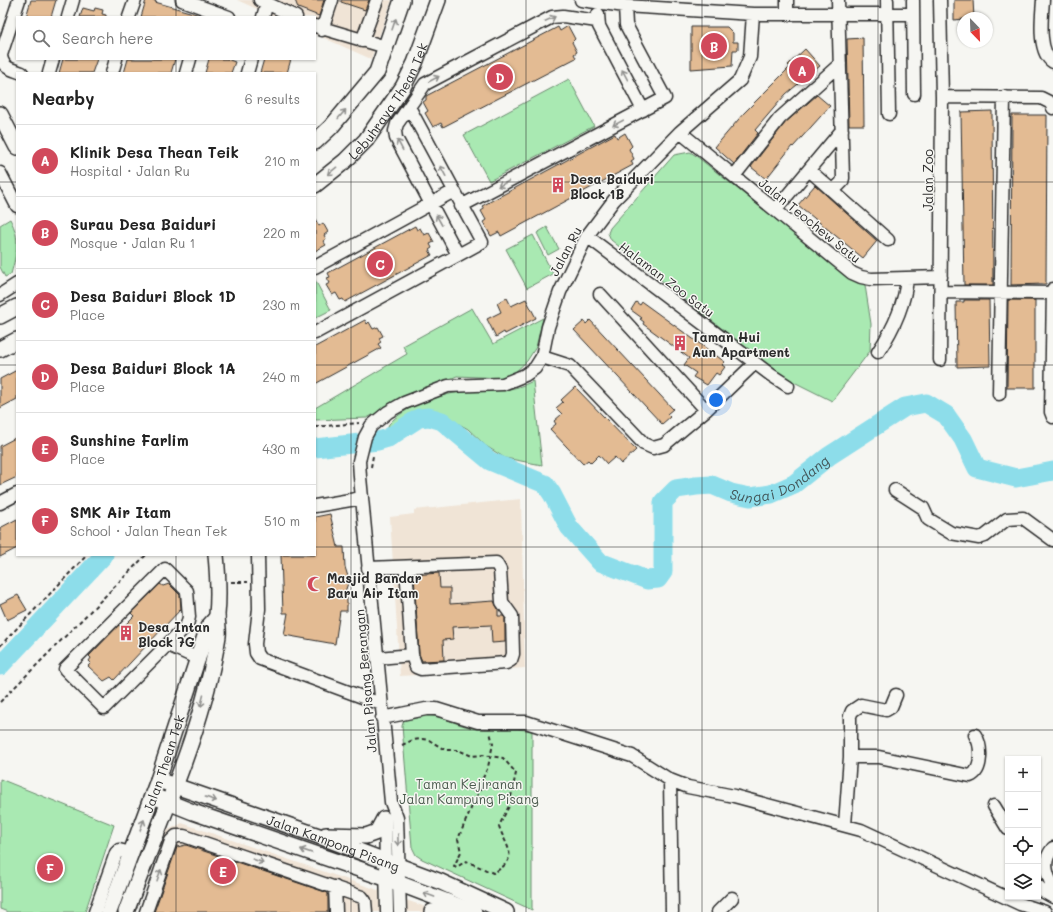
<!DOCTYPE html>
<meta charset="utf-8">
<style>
:root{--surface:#fff;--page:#f2f2f2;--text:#222;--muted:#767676;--line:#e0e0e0;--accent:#d1495b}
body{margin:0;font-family:Mali,sans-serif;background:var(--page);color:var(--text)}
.controls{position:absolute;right:12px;bottom:12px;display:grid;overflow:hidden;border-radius:0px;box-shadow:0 1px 3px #0004}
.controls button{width:36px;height:36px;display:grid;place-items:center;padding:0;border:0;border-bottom:1px solid var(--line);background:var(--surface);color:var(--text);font:20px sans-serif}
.compass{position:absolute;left:957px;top:12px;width:36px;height:36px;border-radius:50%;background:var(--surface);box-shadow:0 1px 3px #0004;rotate:157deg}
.you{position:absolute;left:716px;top:400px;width:14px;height:14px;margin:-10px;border:3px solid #fff;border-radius:50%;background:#1a73e8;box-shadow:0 0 0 6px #1a73e833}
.badge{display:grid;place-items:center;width:26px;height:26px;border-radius:50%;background:var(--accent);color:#fff;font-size:13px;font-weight:700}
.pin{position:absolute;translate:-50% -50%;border:2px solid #fff;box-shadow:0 1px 4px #0006}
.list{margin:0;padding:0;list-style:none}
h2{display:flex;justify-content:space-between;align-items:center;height:52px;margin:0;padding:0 16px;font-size:17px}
h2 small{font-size:13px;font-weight:400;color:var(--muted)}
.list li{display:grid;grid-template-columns:26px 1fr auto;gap:12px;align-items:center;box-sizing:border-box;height:72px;padding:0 16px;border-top:1px solid var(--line)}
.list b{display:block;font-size:15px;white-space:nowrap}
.list p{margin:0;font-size:13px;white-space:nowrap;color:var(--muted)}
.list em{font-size:13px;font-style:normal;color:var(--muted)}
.icon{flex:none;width:22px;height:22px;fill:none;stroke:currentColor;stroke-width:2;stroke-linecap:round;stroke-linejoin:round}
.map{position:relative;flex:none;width:1053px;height:912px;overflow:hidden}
.search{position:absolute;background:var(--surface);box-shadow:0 1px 3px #0004;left:16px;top:16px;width:300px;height:44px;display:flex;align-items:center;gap:10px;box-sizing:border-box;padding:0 14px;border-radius:0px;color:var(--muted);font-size:15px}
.panel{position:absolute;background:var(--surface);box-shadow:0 1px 3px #0004;left:16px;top:72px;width:300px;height:484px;border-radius:0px}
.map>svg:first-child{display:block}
.built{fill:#f0e4d6}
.green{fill:#a9e9b2;stroke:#6a8a6e}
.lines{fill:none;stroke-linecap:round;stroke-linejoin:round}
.river{stroke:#8dddea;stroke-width:19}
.building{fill:#e3bb93;stroke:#2b2b2b}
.minor-casing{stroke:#2b2b2b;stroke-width:15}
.major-casing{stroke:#2b2b2b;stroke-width:18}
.path{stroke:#2b2b2b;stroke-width:2;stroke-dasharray:4 3;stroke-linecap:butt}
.minor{stroke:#f6f6f2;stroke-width:12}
.major{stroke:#f6f6f2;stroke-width:15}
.oneway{stroke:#90908e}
.grid{fill:none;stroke:#2b2b2b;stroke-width:1;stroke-opacity:0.55}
.labels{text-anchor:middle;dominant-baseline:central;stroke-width:3;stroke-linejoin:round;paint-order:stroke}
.street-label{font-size:13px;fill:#2b2b2b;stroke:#f6f6f2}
.poi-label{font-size:13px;font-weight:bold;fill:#2b2b2b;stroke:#f6f6f2;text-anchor:start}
.park-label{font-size:13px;fill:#4a5a4d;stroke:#f6f6f2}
.water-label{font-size:14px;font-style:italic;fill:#44585b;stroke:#f6f6f2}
</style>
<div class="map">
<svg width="1053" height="912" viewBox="0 0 1053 912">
<rect width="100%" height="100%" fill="#f6f6f2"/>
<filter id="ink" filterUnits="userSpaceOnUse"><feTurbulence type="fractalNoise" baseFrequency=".025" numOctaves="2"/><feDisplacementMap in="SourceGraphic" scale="8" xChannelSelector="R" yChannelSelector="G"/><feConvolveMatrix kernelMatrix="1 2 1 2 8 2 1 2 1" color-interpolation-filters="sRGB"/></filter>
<g filter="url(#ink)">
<path class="built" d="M237,0H392L371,59L315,34V17H275Z
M521,499L525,668L400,676L390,517L414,514V510Z
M182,823L372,888L440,912H142L166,831Z"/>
<path class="green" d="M569,79L594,126L489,181L464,135Z
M690,152L695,155L847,276L865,285L871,324L870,351L832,401L780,375L611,240L608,233L610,228L674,155Z
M10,219C21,240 17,252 11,274L5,277L0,267V225Z
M547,227L559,249L548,255L537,233Z
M533,235L553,274L527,288L506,249Z
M315,280L331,310L315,318Z
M472,308L493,344L543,318L536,347L527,361L512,375L501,378L457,376L408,396L367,418L315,420V408L407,354L403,346Z
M533,381L542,465L505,458L486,446L468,429L436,411L426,410L408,420L386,436C387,432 387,427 389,424C405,406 438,395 461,392C490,388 505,395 533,381Z
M422,715C440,714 456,725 473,728C493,731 512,727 532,731V910L422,859L416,855L412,847L402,726L404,720Z
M0,779L114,825L85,912H8L0,909Z"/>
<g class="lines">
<g class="river">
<path id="s1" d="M315,448L378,441L388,438L419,418L429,417L442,421L490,461L545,484L552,494L569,527L600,562L647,580L658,579L663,572V502L676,489L696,486L712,485L731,493L750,497L771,494L794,484L829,456L905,407L926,403L946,415L963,439L977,468L1016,478L1053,471"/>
<path d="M0,666L104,555"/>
</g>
</g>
<path class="building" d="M31,0H56L51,17H26Z
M146,0H156L155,2L200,15L199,17H141Z
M295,0H324L319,16L298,8Z
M341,0H369L365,10L341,2Z
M954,0H973L974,18L954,20Z
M83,8L94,11L95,8L103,10L102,14L106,15V17H80Z
M568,26L575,39L572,42L577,52L574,54L576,58L443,127L441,123L433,127L425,113L428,111L423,102L426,100V96L558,27L560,31Z
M691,27H727L733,33V42H738V50H733L732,66L691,69Z
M863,38L864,125H849L847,39Z
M805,49L820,66L786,94L755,130L758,133L734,164L715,147L744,113L790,67L788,65Z
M63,59H97L92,73H59Z
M128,59H175L171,73H124Z
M209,59H227L235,62L231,73H205Z
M264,59H291L287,73H260Z
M817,95L830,106L793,147L792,146L766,179L751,167L785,123Z
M992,111L993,285H964L961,112Z
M1012,115H1047L1046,284L1011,285Z
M625,133L632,146L629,149L634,159L631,161L633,165L501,236L499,232L491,236L483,222L486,220L481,211L484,209L482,206L615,134L617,138Z
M815,185L877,241L863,258L798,205Z
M315,219L319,226L323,223L328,232L324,235L326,239L323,241L326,245L315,251Z
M415,226L417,230L420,228L424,235L429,233L434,242L430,244L432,248L429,250L432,255L345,302L343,299L340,300L336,293L332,295L326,285L330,283L327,278L330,277L328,273Z
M507,298L511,306L526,299L536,318L505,334L504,332L496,337L487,319L501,312L497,303Z
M964,300H989L990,366L957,367L956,302H964Z
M1008,300H1035V388H1007Z
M636,302L640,305L642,302L725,362L722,365L725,367L719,375L716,373L707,385L693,377L696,373L684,365L689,358L643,324L644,322L640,319L642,318L631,310Z
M365,320L367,324L369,322L373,329L378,327L383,336L379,338L381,342L378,344L381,348L315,384V347Z
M590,320L673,409L667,414L670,417L662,424L574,330L584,321L586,324Z
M17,370V399L0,408V379Z
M575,387L636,450L621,464L615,457L607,464L599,455L591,463L588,460L583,464L550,429L556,424L554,421L562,414L556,408L563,402L561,400Z
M17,437V477L0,485V446Z
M330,514L338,547H344L345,567L349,580L343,598H347V611H340L335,644L284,635L288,613H283L281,555H315V517Z
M17,519V548L0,557V528Z
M439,573L440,588H450V604L494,601L498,609V616H503L505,618V642L492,643L491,625L452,627L453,639L443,640L444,660L422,661L419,654L414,575Z
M160,584L163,586L169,584L180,595L181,609L114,680L111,677L104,681L88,666L91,663L89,661L91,658L89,656L119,625L122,628L134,616L131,613Z
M18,595L27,610L7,620L0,604Z
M186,845L328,893V912H154L177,847Z"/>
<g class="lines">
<defs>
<path id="minor" d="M19,0L1,55C2,68 11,69 22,73
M182,0L229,17
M260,0L296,17
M581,0L625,6L753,14H913
M787,0V14
M887,0L889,114
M913,0L914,94
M940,0L942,97L940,360
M1043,0C1042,16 1037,52 1053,62
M598,14L599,26L643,110
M68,17L73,0
M129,17L135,0
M263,17L267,3
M315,26L386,47
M322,30L332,0
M362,41L377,0
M49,73L53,59
M112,73L116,59
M186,73L190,59
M247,73L251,59
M942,97L1041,98L1051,103L1053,108
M680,132L852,273L861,277L871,279L941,277
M809,170L888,240
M0,173L17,206
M734,176L780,118L840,64
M833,191L842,182L843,178L838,0
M461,206L665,98L626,25L625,6
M776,209L842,130
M587,236L771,375L788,386
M458,255L396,138L395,131L397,124L425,84L552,17L563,16L597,21
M315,267L454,191
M1053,289L1051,412L1053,417
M941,292L1053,293
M600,294L706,410
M0,295L17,284
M315,333L482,242L409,107
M878,352C892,331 905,304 907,278
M542,357L570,366L644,444L653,448L664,445L706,410L755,363
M999,394L1004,97
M895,490L923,508L928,519L951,533L979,538L985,536L1007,519L1023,518L1053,540
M0,503L17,494
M315,506L362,498
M258,555L259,609L255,644L256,653L260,659L381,704
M368,568L496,563L500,570L502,602L512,616L513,654L511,660L506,663L421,669L416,667L412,655L406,567
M165,569L187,591L189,617L187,625L104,708L65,669Z
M168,645L199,659
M378,658L412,655
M382,718L426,709H436L478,722H526L632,756L670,780L688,787L734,796L861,830L1020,904L1045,912
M850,757H879L970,776C983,771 982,745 975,735
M670,780L672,912
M994,806L1008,829
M385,819L387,912
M845,825L850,757V716L852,711L861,705L886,710L891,707L896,695
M1053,848C1042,861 1046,873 1053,887
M1038,886L1044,892L1053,897
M335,887L336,912
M95,912L116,853L119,850L131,853
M146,912L171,841L176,836H184L362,897L365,901L366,912
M400,912L397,818L391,802L360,477L359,461L365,437L371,426L388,412L404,403L448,386L503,384L525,375L535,368L542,357L548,327L560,292L587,236L614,200L680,132L740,80L750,57L753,14
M718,912L732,898"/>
<g id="major">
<path d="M0,114L17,147"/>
<path d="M315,142L331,127L377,72L402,0"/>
<path id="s2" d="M315,185L345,161L366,140L403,87L415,63L438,0"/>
<path d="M0,316L17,307"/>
<path d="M0,349L17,340"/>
<path id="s3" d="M158,780L319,836L441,882L506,912"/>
<path d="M153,796L193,812L385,878L474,912"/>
<path d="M326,835L366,836L377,832L384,819"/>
<path id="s4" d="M109,912L158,780L208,627L217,617"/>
<path d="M126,912C159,822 203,732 218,636C219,630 217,622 217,615C219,595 218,576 216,555"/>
<path d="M432,912L460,908"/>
</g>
</defs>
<use href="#minor" class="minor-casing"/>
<use href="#major" class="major-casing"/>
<path class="path" d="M315,427L359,423
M371,467L373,456
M231,582H248
M0,646L87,555
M0,702L146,555
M402,745L413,740L422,739L429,740L445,750H458L472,756L483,755L503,758L516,773L509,806L499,826C505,846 522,858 493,873L466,861L457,867L454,866L461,852L458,839L475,799L483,786L482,780L488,767L493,744L490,732"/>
<use href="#minor" class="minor"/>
<use href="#major" class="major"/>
</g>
<defs><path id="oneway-shaft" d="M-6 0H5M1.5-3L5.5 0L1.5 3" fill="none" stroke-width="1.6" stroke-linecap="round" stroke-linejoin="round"/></defs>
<g class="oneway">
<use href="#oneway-shaft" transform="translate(550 19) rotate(-25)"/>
<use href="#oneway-shaft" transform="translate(394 24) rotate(-71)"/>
<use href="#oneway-shaft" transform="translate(625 75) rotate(-118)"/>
<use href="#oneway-shaft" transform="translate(434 79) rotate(-28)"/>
<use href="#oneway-shaft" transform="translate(342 114) rotate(-50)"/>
<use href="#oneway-shaft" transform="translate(618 123) rotate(152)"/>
<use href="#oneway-shaft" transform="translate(400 145) rotate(-118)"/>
<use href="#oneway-shaft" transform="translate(332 171) rotate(141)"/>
<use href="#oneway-shaft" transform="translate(443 171) rotate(-118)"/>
<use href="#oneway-shaft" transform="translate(503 184) rotate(152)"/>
<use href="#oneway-shaft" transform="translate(439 220) rotate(-119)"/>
<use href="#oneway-shaft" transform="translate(202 701) rotate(104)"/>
<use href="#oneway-shaft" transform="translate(211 799) rotate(19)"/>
<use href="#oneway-shaft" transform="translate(142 825) rotate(-69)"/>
<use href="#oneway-shaft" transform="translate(398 840) rotate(88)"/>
<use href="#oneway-shaft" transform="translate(306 851) rotate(-161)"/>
<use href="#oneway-shaft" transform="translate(258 861) rotate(19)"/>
<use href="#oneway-shaft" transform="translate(159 875) rotate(-71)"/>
<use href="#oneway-shaft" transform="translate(429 895) rotate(-160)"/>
</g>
</g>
<path class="grid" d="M176,0V17M351,0V912M526,0V912M702,0V912M878,0V912M176,59V73M0,182H17M315,182H1053M0,365H17M315,365H1053M0,547H17M315,547H1053M176,555V912M0,730H1053"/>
<defs>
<symbol id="building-bare" viewBox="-9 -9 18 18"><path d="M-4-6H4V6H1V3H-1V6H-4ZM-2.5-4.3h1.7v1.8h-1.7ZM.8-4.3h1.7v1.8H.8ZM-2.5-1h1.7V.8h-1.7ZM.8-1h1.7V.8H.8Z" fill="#d1495b" stroke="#f6f6f2" stroke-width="2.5" paint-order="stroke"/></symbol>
<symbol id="mosque-bare" viewBox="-9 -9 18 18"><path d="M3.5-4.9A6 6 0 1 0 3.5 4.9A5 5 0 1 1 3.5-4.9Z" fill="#d1495b" stroke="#f6f6f2" stroke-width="2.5" paint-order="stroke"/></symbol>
</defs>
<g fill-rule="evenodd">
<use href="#building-bare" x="547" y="174" width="22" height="22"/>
<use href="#building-bare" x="669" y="332" width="22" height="22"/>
<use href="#mosque-bare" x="304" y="573" width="22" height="22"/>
<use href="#building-bare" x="115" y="622" width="22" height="22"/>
</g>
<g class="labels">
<g class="street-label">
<text stroke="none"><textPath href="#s2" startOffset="113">Lebuhraya Thean Tek</textPath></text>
<text transform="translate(927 180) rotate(-90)">Jalan Zoo</text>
<text transform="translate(810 220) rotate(39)">Jalan Teochew Satu</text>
<text transform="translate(565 251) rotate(-62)">Jalan Ru</text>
<text transform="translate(667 279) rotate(37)">Halaman Zoo Satu</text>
<text transform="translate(365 681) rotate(-95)">Jalan Pisang Berangan</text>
<text stroke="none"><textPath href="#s4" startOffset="158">Jalan Thean Tek</textPath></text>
<text stroke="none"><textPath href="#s3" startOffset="186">Jalan Kampong Pisang</textPath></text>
</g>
<g class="poi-label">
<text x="570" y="178">Desa Baiduri<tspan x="570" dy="15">Block 1B</tspan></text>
<text x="692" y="336">Taman Hui<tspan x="692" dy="15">Aun Apartment</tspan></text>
<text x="327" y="577">Masjid Bandar<tspan x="327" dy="15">Baru Air Itam</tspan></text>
<text x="138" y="626">Desa Intan<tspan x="138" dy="15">Block 7G</tspan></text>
</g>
<g class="park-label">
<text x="469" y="783">Taman Kejiranan<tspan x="469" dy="15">Jalan Kampung Pisang</tspan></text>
</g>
<g class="water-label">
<text stroke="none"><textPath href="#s1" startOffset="621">Sungai Dondang</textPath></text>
</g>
</g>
</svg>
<div class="controls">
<button>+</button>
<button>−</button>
<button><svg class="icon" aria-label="locate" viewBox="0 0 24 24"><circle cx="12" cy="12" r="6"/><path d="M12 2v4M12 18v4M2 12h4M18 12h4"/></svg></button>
<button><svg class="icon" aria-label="layers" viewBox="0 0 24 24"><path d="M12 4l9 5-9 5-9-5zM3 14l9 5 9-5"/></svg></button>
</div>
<svg class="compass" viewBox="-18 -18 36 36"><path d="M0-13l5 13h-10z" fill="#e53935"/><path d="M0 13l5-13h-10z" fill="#767676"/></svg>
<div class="you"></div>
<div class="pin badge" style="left:802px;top:70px">A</div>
<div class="pin badge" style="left:714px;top:46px">B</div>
<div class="pin badge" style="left:380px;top:264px">C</div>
<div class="pin badge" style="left:500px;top:77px">D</div>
<div class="pin badge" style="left:223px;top:871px">E</div>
<div class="pin badge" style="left:50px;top:868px">F</div>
<div class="search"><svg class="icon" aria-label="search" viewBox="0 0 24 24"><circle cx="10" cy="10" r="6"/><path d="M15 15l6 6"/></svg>Search here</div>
<section class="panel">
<h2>Nearby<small>6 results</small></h2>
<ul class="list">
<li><span class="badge">A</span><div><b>Klinik Desa Thean Teik</b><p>Hospital · Jalan Ru</p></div><em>210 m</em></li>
<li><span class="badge">B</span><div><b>Surau Desa Baiduri</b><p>Mosque · Jalan Ru 1</p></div><em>220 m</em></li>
<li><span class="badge">C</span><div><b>Desa Baiduri Block 1D</b><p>Place</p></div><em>230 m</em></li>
<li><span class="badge">D</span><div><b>Desa Baiduri Block 1A</b><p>Place</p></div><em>240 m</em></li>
<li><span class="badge">E</span><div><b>Sunshine Farlim</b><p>Place</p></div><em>430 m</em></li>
<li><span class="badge">F</span><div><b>SMK Air Itam</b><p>School · Jalan Thean Tek</p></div><em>510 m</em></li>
</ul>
</section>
</div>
